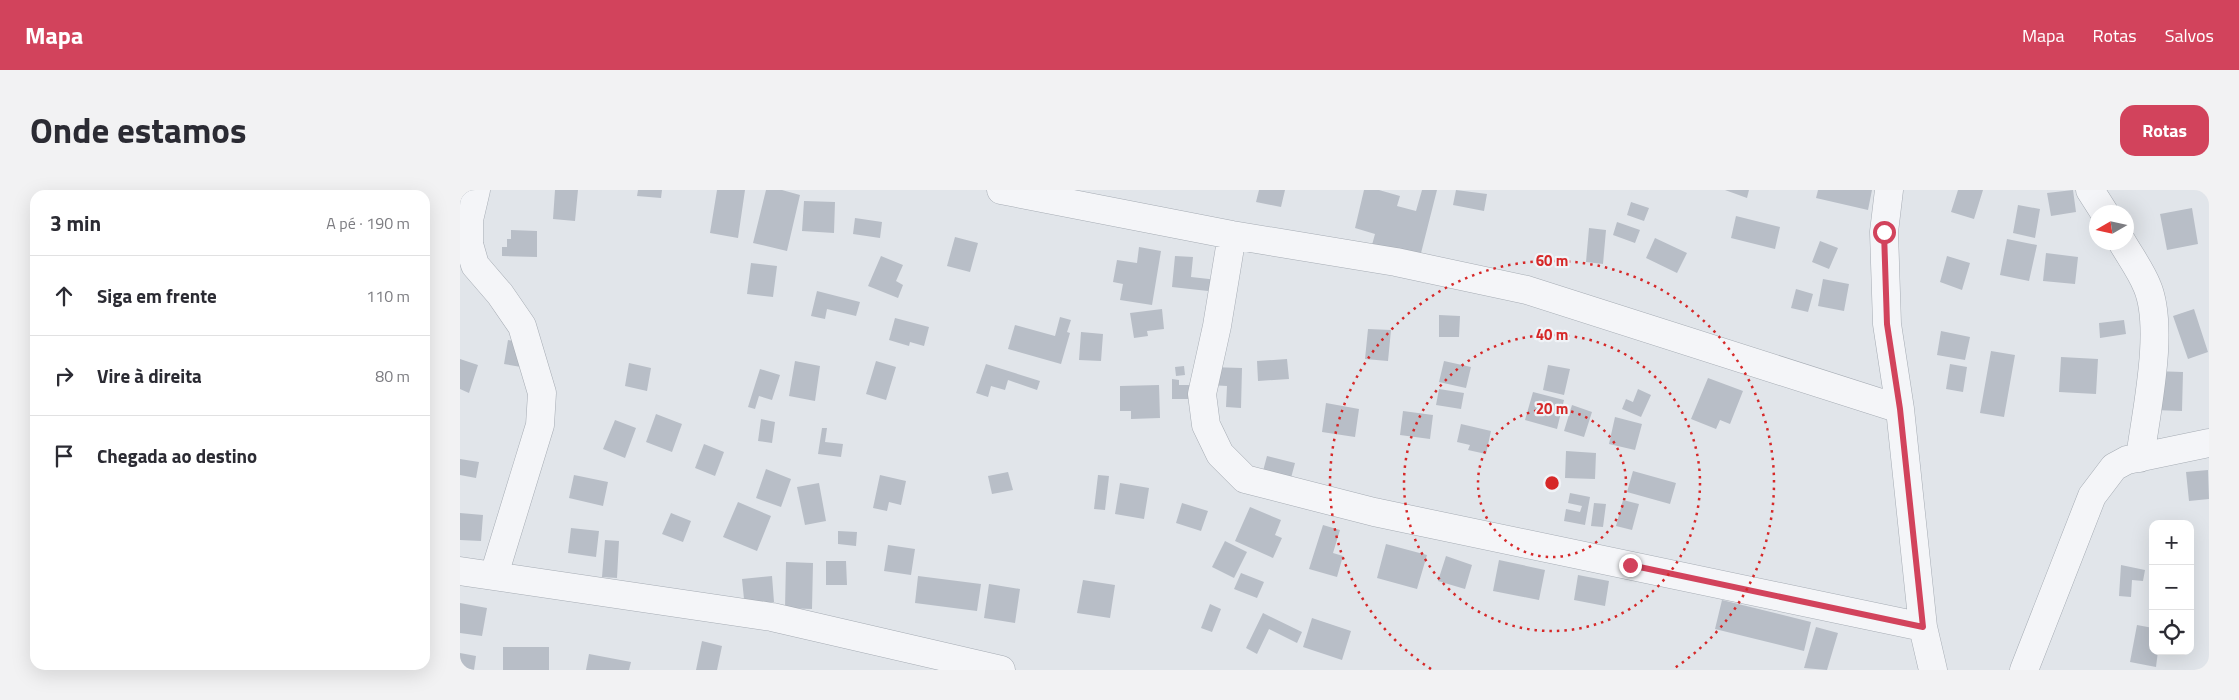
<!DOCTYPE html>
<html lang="pt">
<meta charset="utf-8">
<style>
:root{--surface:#fff;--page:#f2f2f3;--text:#2b2b33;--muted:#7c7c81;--line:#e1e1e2;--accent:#d2435c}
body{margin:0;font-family:"Titillium Web",sans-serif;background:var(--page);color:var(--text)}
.controls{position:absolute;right:15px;bottom:15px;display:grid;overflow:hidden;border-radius:10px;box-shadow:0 5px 20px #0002}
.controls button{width:45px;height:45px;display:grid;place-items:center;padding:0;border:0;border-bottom:1px solid var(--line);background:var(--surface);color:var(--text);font:25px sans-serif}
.compass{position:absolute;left:1629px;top:15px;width:45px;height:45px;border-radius:50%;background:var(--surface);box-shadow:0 5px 20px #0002;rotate:261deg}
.stop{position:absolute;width:15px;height:15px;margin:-11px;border:4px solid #d2435c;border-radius:50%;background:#fff}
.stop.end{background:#d2435c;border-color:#fff;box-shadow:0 1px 5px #0008}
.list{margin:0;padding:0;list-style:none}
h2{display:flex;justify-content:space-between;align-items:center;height:65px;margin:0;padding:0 20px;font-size:21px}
h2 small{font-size:16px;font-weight:400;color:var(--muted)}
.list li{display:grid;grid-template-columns:32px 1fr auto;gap:15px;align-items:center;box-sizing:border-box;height:80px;padding:0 20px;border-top:1px solid var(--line)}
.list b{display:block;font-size:19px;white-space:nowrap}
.list em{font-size:16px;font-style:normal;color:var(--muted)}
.icon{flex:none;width:28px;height:28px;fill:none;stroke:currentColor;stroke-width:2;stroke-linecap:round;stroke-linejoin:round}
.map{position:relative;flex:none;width:1749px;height:480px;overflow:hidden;border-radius:15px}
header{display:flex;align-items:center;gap:30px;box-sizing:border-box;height:70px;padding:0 25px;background:var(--accent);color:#fff}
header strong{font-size:24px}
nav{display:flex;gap:28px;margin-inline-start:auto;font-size:18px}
.intro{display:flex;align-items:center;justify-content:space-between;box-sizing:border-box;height:120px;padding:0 30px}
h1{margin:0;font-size:35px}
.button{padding:12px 22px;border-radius:15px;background:var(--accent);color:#fff;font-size:18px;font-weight:700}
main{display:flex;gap:30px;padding:0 30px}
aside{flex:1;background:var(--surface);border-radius:15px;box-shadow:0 5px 20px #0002}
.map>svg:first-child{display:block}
.building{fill:#b8bec7}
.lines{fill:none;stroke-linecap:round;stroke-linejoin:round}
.minor-casing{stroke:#a6acb4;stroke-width:29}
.minor{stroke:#f4f5f8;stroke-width:28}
.route{stroke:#d2435c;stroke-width:6}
.ring{fill:none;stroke:#d62828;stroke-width:2.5;stroke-dasharray:2.5 5}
.centre{fill:#d62828;stroke:#f0f3f7;stroke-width:2.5}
.ring-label{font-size:15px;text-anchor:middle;font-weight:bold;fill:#d62828;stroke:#f0f3f7;stroke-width:4.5;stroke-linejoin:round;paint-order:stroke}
</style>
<header>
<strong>Mapa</strong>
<nav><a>Mapa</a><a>Rotas</a><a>Salvos</a></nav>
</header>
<div class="intro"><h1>Onde estamos</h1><a class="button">Rotas</a></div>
<main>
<aside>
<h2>3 min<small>A pé · 190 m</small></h2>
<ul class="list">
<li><svg class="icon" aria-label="ahead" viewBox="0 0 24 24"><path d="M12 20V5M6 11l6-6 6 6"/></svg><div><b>Siga em frente</b></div><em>110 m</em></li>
<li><svg class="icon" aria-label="right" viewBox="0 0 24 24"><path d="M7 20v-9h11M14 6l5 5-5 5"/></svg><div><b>Vire à direita</b></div><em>80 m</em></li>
<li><svg class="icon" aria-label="arrive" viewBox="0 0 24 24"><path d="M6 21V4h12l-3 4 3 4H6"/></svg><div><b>Chegada ao destino</b></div></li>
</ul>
</aside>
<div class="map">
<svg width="1749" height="480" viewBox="0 0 1749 480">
<rect width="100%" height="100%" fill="#e1e5ea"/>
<path class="building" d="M95,0H118L115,31L93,29Z
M178,0H202L201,8L177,6Z
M257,0H285L278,48L250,43Z
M306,0H322L340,5L327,61L293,53Z
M799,0H825L821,17L796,12Z
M904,0H919L940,6L937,16L956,21L962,0H977L960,67L912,55L915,44L895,38Z
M996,0L1027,4L1024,21L993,15Z
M1265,0H1289L1287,8Z
M1358,0H1412L1408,20L1356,8Z
M1498,0H1523L1514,29L1491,22Z
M1613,0L1616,22L1591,26L1587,3Z
M344,11L375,12L374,43L342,41Z
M1171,12L1189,18L1184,31L1167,25Z
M1558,15L1580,19L1575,48L1553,43Z
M1732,18L1738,54L1707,60L1700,24Z
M1276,26L1320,37L1315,59L1271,48Z
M395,28L422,32L420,48L393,44Z
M1157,32L1180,40L1175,53L1153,45Z
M1129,38L1146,40L1143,74L1126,72Z
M51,40L77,41V67L42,66V57H47V49H51Z
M495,47L518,53L510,82L487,76Z
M1195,48L1227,63L1217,83L1186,68Z
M1547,49L1577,55L1569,91L1540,85Z
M1360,51L1378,58L1369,79L1352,72Z
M679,57L701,61L692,115L660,110L663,94L653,92L657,70L677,73Z
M1586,63L1618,67L1615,94L1583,91Z
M421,66L443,75L436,91L443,95L438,108L408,96Z
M715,66L733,67L731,87L758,90L757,102L712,97Z
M1487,66L1510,73L1502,100L1480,92Z
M291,73L317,76L313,107L287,104Z
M1363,89L1389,94L1384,121L1358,116Z
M1336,99L1353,104L1348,122L1331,118Z
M357,101L400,112L396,126L367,119L365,129L351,126Z
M702,119L704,139L687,141L688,146L674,148L670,123Z
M1734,119L1748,162L1728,169L1713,126Z
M979,125L1000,126L999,147H979Z
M600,127L611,130L607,142L610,143L601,174L548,159L555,135L595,146Z
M435,128L469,137L464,156L450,152L449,156L429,150Z
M1664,130L1666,144L1640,148L1639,133Z
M908,139L931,140L928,171L905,169Z
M1481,141L1510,147L1505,170L1477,165Z
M621,142L643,144L641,171L619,170Z
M48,150L65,153L61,177L44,174Z
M1531,161L1555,165L1544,227L1520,223Z
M1601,167L1638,169L1636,204L1599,202Z
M0,169L18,175L9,203L0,199Z
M827,169L829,189L798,191L797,171Z
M335,171L360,176L355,211L329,206Z
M416,171L436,177L426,210L406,204Z
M984,171L1011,177L1006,198L979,192Z
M169,173L191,178L187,201L165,196Z
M526,174L580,191L577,200L548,190L545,200L531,196L528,207L516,203Z
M1490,174L1507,177L1503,202L1486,199Z
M1088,175L1110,179L1104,205L1083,200Z
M724,176L725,185L716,186L715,177Z
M749,177L782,178L781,218L766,217L767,196L749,195Z
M300,179L320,185L312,210L299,206L295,219L288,217Z
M1693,181L1723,182L1722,221L1693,220Z
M1248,188L1283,201L1270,234L1260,230L1256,239L1231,229Z
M712,189L719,190V195H737V209H712Z
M699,195L700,228L671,229V221H660V196Z
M979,199L1004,203L1001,219L976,215Z
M1178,199L1191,205L1181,227L1162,219L1166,209L1173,212Z
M1073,202L1104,210L1097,239L1065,230Z
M866,213L899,219L895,247L862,242Z
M1112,215L1132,222L1124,247L1104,241Z
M943,221L973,225L970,249L940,245Z
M196,224L222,234L212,262L186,252Z
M1155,227L1182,234L1175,260L1149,254Z
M301,229L315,232L312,253L298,251Z
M155,230L176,238L165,268L143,259Z
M1001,234L1031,241L1026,264L1008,260L1010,255L997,252Z
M362,238H367L365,252L383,254L381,267L358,264Z
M244,254L264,262L255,286L235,278Z
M1106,261L1136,263L1135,289L1105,288Z
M807,266L835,273L827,303L799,296Z
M0,269L19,272L16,288L0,285Z
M306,279L331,289L321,317L296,308Z
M1748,280L1749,309L1729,311L1726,282Z
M1173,281L1216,293L1210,314L1167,302Z
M548,282L553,300L532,304L528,286Z
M114,285L148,292L143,316L109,308Z
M420,285L446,291L441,315L429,312L427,321L413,318Z
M638,285L649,286L645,320L634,319Z
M359,293L366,331L345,335L337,297Z
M660,293L689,298L684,329L655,324Z
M1110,303L1130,307L1125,335L1104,331L1106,319L1120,322L1122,316L1108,313Z
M1163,310L1179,314L1172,340L1156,336Z
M278,312L311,326L297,361L263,347Z
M722,313L748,321L741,341L716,333Z
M1134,313L1146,314L1143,337L1131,336Z
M790,317L821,330L815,345L822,348L813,368L775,351Z
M0,323L23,325L21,351L0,350Z
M211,323L231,331L223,352L202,344Z
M863,335L880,340L873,363L883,366L877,387L849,379Z
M111,338L139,341L136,367L108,363Z
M378,341L397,342L396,356L378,354Z
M145,350L159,351L157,388L142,387Z
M765,351L787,362L774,388L752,377Z
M926,354L967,365L957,399L917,388Z
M428,355L455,359L451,385L424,381Z
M986,366L1012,375L1005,399L978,391Z
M1039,370L1085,380L1079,410L1033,401Z
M366,371H386L387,395H366Z
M326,372L353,373L352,419L325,418Z
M1661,375L1685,380L1683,391L1672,390L1671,407L1659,406Z
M781,383L804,392L797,408L774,399Z
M1118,385L1149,391L1145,416L1114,410Z
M312,386L314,412L296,413L285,419L282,389Z
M458,386L521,394L517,421L455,413Z
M623,390L655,395L650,428L617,423Z
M529,394L560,399L555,433L524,428Z
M1262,410L1351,432L1344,461L1255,439Z
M0,413L27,418L22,446L0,443Z
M750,414L761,419L752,442L741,438Z
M803,423L842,442L837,453L809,439L797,464L786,458Z
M852,428L891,441L882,470L843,457Z
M1677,435L1693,438V461H1698L1696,477L1670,472Z
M1356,437L1378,443L1367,480L1344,478Z
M242,451L262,456L257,480H236Z
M43,457H89V480H43Z
M0,463L16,466L14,480H0Z
M129,464L171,472L169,480H126Z"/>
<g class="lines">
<defs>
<path id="minor" d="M16,0L9,30V54L15,75L40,104L62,136L82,203L80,235L34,385
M541,0L772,45L936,72L1067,100L1440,219
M1429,0L1424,42L1427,134L1440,219L1463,437L1473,480
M1630,0L1644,22
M772,45L757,136L742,204L746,235L760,264L785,289L914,322L1463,437
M1662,52C1670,66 1681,81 1687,96C1705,138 1686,222 1680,268
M0,381L312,427L541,480
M1564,480L1632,306L1654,277L1667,270L1749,253"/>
</defs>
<use href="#minor" class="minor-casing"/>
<use href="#minor" class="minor"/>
</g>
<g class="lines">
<path class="route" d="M1170,375L1463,437L1440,219L1427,134L1424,42"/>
</g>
<g class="ring">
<circle cx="1092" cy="293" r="74"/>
<circle cx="1092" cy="293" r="148"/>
<path d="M971 479A222 222 0 1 1 1213 479"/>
</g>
<circle cx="1092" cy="293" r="8" class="centre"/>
<g class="ring-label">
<text x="1092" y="76">60 m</text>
<text x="1092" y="150">40 m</text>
<text x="1092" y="224">20 m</text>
</g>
</svg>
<div class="controls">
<button>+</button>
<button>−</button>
<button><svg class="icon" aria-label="locate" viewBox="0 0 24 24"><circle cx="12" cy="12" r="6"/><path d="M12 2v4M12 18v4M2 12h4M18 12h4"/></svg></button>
</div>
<svg class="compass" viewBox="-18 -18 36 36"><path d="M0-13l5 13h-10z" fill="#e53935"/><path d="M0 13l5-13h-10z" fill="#7c7c81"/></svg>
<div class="stop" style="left:1424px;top:42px"></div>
<div class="stop end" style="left:1170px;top:375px"></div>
</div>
</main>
